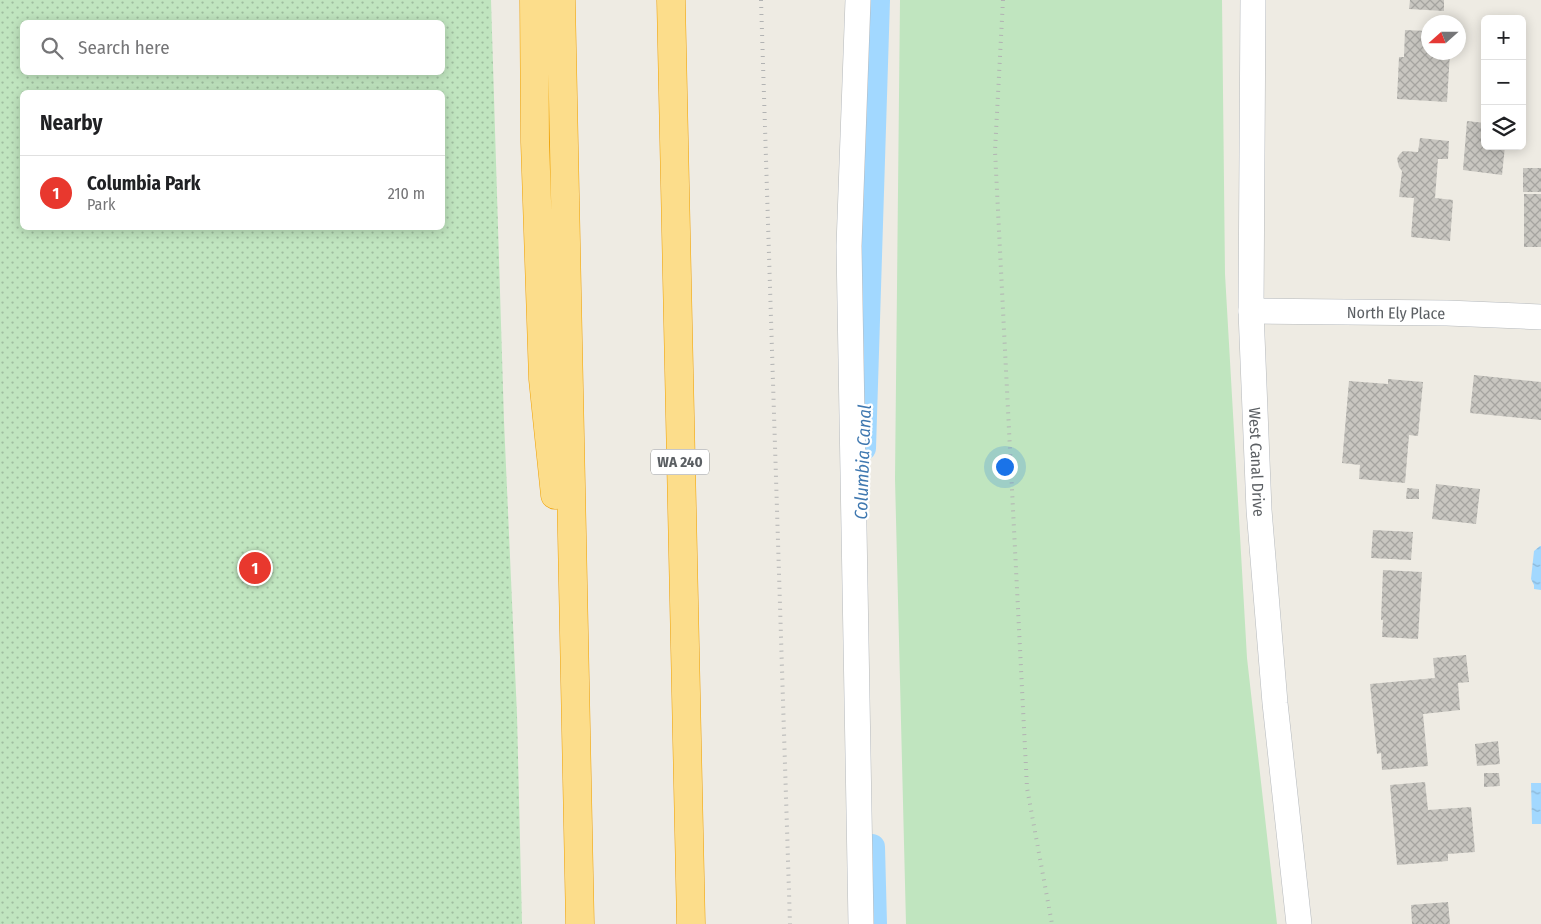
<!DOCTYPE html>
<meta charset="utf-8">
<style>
:root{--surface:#fff;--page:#f6f6f6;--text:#202124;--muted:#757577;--line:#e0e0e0;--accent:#e8382e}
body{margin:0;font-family:"Fira Sans Condensed",sans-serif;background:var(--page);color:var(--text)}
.controls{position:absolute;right:15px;top:15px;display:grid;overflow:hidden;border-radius:8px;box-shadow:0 2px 12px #0003}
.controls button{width:45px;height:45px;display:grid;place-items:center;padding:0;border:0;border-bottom:1px solid var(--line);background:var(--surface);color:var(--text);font:25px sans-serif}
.compass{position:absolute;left:1421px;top:15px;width:45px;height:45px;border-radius:50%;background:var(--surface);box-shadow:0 2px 12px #0003;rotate:249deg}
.you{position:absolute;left:1004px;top:466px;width:18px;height:18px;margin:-12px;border:4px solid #fff;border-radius:50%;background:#1a73e8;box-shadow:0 0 0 8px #1a73e833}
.badge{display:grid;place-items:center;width:32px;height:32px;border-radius:50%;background:var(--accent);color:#fff;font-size:16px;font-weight:700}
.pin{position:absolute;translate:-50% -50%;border:2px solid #fff;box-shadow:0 1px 5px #0006}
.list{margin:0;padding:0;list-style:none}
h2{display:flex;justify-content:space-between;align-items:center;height:65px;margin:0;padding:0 20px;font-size:21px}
h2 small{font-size:16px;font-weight:400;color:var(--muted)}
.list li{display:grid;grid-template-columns:32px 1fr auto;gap:15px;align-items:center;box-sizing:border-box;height:75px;padding:0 20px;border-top:1px solid var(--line)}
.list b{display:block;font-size:19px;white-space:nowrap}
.list p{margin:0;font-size:16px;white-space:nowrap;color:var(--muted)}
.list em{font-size:16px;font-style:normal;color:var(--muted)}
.icon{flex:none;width:28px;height:28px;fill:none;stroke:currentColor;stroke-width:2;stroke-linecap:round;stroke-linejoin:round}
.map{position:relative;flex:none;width:1541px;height:924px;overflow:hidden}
.search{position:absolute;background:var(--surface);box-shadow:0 2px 12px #0003;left:20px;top:20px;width:425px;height:55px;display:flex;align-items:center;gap:12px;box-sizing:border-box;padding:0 18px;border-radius:8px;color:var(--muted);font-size:19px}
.panel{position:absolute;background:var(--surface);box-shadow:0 2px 12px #0003;left:20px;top:90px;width:425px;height:140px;border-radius:8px}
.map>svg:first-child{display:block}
.grass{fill:#c0e5bf}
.park{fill:url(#park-dots);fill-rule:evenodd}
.water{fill:url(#water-ripples)}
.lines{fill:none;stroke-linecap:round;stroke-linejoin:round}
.canal{stroke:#a2d8ff;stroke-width:26}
.building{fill:url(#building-cross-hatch)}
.minor-casing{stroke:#b5b9bd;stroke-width:26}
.highway-casing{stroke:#efa001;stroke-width:29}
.minor{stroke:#fff;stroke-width:25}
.highway{stroke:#fcdd8b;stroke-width:28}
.rail{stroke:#b2b3b3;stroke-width:4;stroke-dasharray:1 6;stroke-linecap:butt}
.labels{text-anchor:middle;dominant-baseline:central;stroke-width:4.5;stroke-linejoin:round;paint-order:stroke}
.shield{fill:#fff;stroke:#8c8f92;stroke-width:1}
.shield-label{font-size:15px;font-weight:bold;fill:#5b5f63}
.street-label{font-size:16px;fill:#5b5f63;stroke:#fff}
.water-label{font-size:18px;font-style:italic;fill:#3f78b0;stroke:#fff}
</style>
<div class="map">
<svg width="1541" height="924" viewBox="0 0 1541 924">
<defs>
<pattern id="park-dots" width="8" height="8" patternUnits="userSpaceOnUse" patternTransform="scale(1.25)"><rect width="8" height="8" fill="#c0e5bf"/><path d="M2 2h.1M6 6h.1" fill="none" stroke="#9fbd9f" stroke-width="1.8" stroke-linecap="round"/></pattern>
<pattern id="water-ripples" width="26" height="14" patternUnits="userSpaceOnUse" patternTransform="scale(1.25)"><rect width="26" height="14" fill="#a2d8ff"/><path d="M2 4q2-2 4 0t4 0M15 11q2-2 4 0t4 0" fill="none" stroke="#87b2d2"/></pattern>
<pattern id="building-cross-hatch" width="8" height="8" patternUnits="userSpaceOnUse" patternTransform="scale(1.25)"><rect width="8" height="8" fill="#c8c6c0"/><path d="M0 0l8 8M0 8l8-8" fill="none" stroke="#a5a4a0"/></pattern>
</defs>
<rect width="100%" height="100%" fill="#eeebe3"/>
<path class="grass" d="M900,0H1222L1225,274L1247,658L1277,924H906L895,479Z"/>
<path class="park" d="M0,0H491L504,421L517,715L522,924H0ZM22,22H442V72H22ZM22,92H442V228H22Z"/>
<path class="water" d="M1540,546H1541V590L1534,589V585L1531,579L1534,551Z
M1531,783H1541V824H1532Z"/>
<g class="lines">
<path class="canal" d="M863,448L877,0
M872,847L874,924"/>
</g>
<path class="building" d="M1410,0H1444V11L1409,9Z
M1405,30L1428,31V52H1450L1447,102L1397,99L1399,57H1404Z
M1467,121L1485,123V146H1505L1502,175L1463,170Z
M1420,138L1449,141L1448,159H1438L1435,198L1453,200L1450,241L1411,237L1414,198L1399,197L1402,171L1399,167L1397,159L1399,155L1403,151L1418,152Z
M1523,168H1541V192H1523Z
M1524,194H1541V247H1524Z
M1474,375L1541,382V420L1470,413Z
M1388,379L1423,382L1418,436L1409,435L1405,483L1359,479L1360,465L1342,463L1349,381L1388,384Z
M1436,484L1480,489L1476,524L1432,519Z
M1407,488L1419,489V499H1406Z
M1373,530L1413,532L1411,560L1371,558Z
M1383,570L1422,572L1418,639L1382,637L1383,620H1381Z
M1466,655L1469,682L1458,683L1460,710L1423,714L1428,766L1382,770L1381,753L1377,754L1370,684L1435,678L1433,658Z
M1498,741L1500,764L1477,766L1475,744Z
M1484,773H1499L1500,786L1484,787Z
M1425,782L1428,810L1471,807L1475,852L1448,854V861L1397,865L1390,785Z
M1448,902L1450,924H1412L1411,905Z"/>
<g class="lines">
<defs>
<g id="minor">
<path d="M858,0L849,246L861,924"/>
<path id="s1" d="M1253,0L1251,311L1259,510L1275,703L1299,924"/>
<path id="s2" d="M1251,311L1447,313L1541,317"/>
</g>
<path id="highway" d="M534,0L535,142L543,379L555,495
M561,0L580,924
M671,0L691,924"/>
</defs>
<use href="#minor" class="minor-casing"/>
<use href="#highway" class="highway-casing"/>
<use href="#minor" class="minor"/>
<use href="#highway" class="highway"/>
<path class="rail" d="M761,0L790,924
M1003,0L995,151L1027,788L1052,924"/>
</g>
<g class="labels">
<rect class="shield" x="651" y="449.5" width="58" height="25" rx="4"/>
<g class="shield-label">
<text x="680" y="462">WA 240</text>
</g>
<g class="street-label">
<text stroke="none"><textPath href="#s2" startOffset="145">North Ely Place</textPath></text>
<text stroke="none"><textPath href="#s1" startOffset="462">West Canal Drive</textPath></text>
</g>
<g class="water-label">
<text transform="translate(863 462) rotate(-88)">Columbia Canal</text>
</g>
</g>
</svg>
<div class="controls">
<button>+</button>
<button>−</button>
<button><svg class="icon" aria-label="layers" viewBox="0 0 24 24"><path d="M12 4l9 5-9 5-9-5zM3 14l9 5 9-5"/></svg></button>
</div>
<svg class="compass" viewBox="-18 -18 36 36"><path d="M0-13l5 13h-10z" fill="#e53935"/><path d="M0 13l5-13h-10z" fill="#757577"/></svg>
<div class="you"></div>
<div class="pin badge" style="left:255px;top:568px">1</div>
<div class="search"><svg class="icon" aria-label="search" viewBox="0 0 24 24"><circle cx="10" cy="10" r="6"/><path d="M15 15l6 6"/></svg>Search here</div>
<section class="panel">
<h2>Nearby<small></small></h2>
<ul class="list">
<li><span class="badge">1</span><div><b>Columbia Park</b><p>Park</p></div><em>210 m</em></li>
</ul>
</section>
</div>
